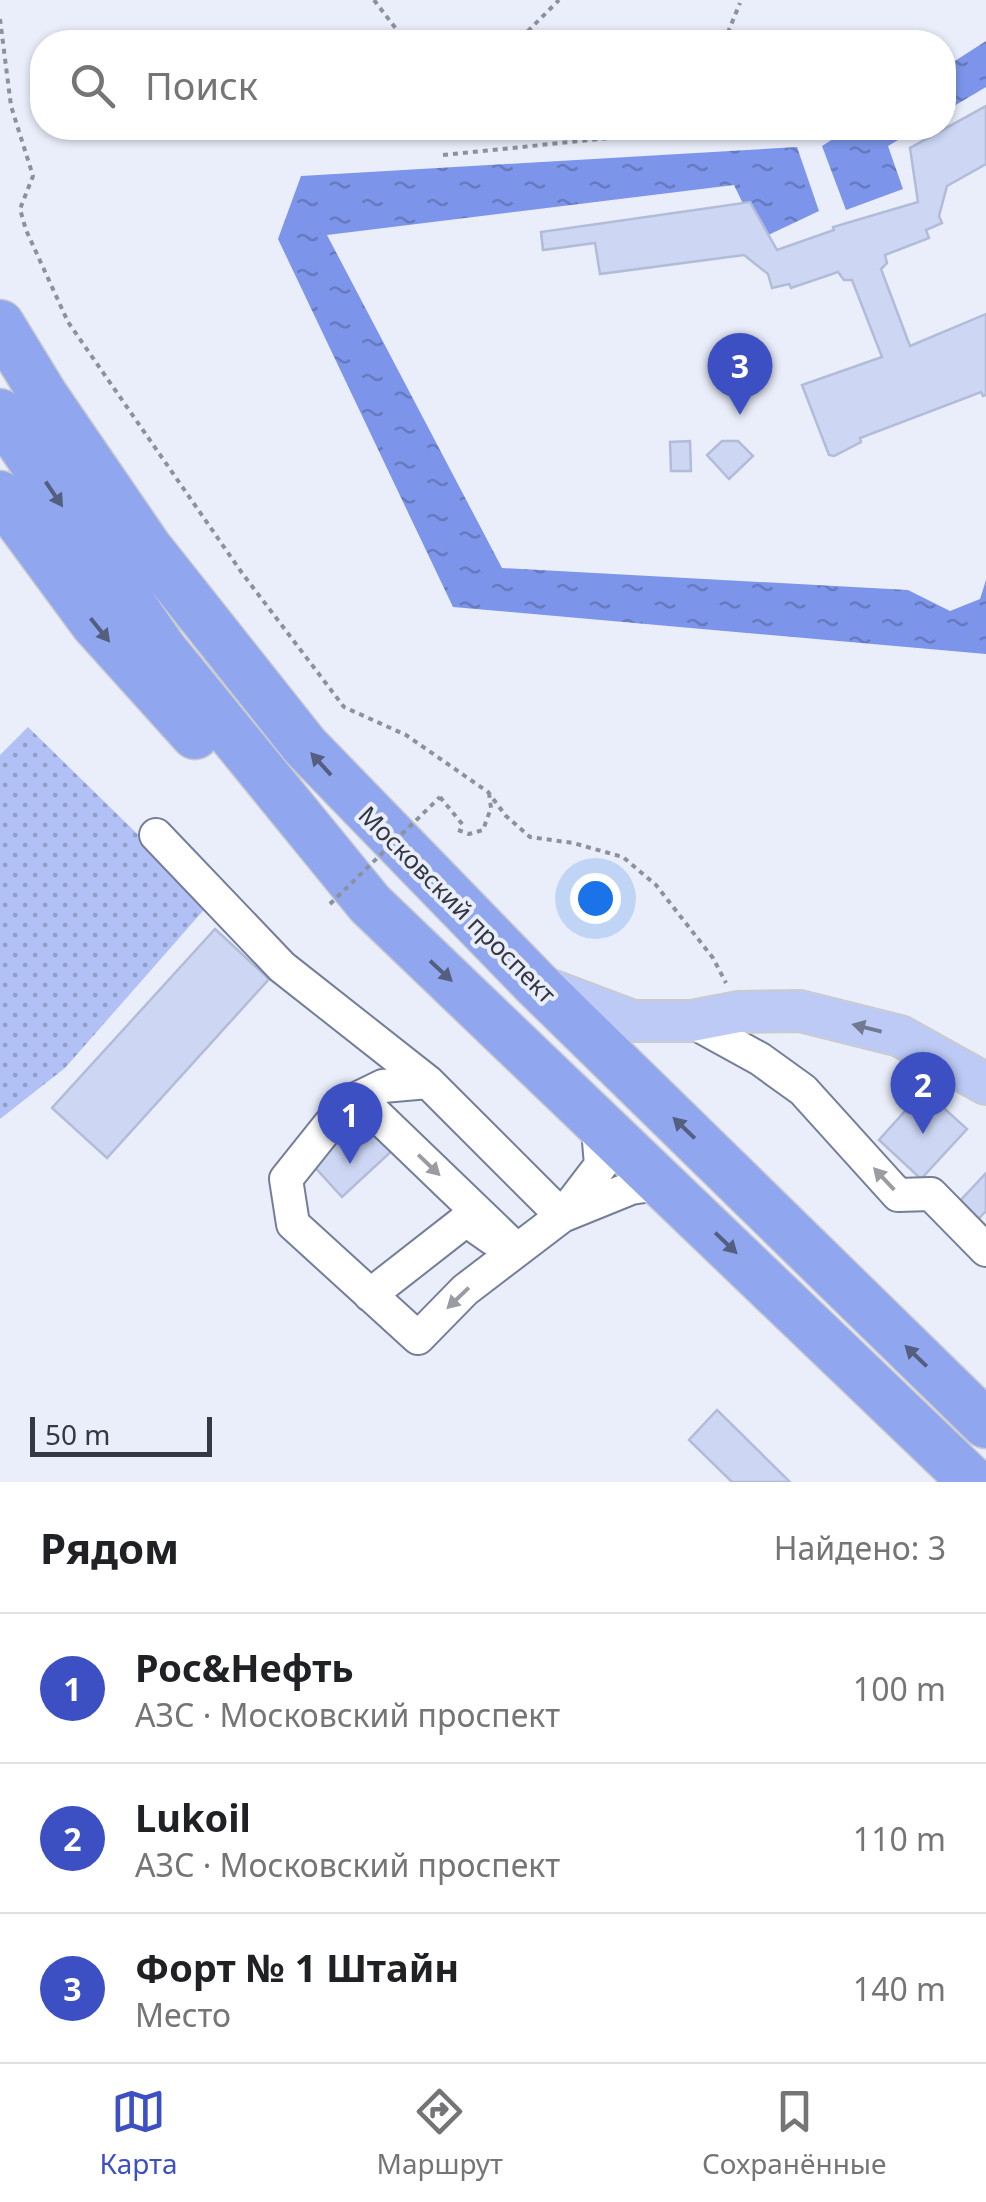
<!DOCTYPE html>
<html lang="ru">
<meta charset="utf-8">
<style>
:root{--surface:#fff;--page:#f2f2f2;--text:#202124;--muted:#757577;--line:#e0e0e0;--accent:#3c50c3}
body{margin:0;font-family:"Noto Sans",sans-serif;background:var(--page);color:var(--text)}
.scale{position:absolute;left:30px;bottom:25px;width:182px;box-sizing:border-box;padding-left:10px;border:5px solid #343843;border-top:0;font-size:28px;line-height:35px;white-space:nowrap;color:#343843;-webkit-text-stroke:8px #eaeefa;paint-order:stroke}
.you{position:absolute;left:595px;top:898px;width:35px;height:35px;margin:-25px;border:8px solid #fff;border-radius:50%;background:#1a73e8;box-shadow:0 0 0 15px #1a73e833}
.badge{display:grid;place-items:center;width:65px;height:65px;border-radius:50%;background:var(--accent);color:#fff;font-size:32px;font-weight:700}
.pin{position:absolute;translate:-50% -82px;filter:drop-shadow(0 2px 5px #0008)}
.pin::after{content:'';position:absolute;top:52px;width:35px;height:30px;background:inherit;clip-path:polygon(0 0,100% 0,50% 100%)}
.list{margin:0;padding:0;list-style:none}
h2{display:flex;justify-content:space-between;align-items:center;height:130px;margin:0;padding:0 40px;font-size:42px}
h2 small{font-size:32px;font-weight:400;color:var(--muted)}
.list li{display:grid;grid-template-columns:65px 1fr auto;gap:30px;align-items:center;box-sizing:border-box;height:150px;padding:0 40px;border-top:2px solid var(--line)}
.list b{display:block;font-size:38px;white-space:nowrap}
.list p{margin:0;font-size:32px;white-space:nowrap;color:var(--muted)}
.list em{font-size:32px;font-style:normal;color:var(--muted)}
.icon{flex:none;width:55px;height:55px;fill:none;stroke:currentColor;stroke-width:2;stroke-linecap:round;stroke-linejoin:round}
.map{position:relative;flex:none;width:986px;height:1482px;overflow:hidden}
.search{position:absolute;background:var(--surface);box-shadow:0 2px 8px #0004;left:30px;right:30px;top:30px;height:110px;display:flex;align-items:center;gap:25px;box-sizing:border-box;padding:0 35px;border-radius:40px;color:var(--muted);font-size:38px}
.sheet{height:580px;background:var(--surface)}
nav{display:flex;justify-content:space-around;align-items:center;box-sizing:border-box;height:140px;border-top:2px solid var(--line);background:var(--surface);font-size:28px;color:var(--muted)}
nav a{display:grid;justify-items:center;gap:5px}
nav .on{color:var(--accent)}
.map>svg:first-child{display:block}
.garden{fill:url(#garden-dots)}
.water{fill:url(#water-ripples)}
.building{fill:#cdd7f4;stroke:#b2bcd8;stroke-width:2.5}
.lines{fill:none;stroke-linecap:round;stroke-linejoin:round}
.minor-casing{stroke:#757e98;stroke-width:36}
.major-casing{stroke:#cacbce;stroke-width:44}
.highway-casing{stroke:#cacbce;stroke-width:51}
.path{stroke:#8d919d;stroke-width:4;stroke-dasharray:5 5;stroke-linecap:butt}
.minor{stroke:#fff;stroke-width:32}
.major{stroke:#bccaf5;stroke-width:40}
.highway{stroke:#90a6ef;stroke-width:48}
.path-bridge{stroke:#8d919d;stroke-width:4;stroke-dasharray:5 5;stroke-linecap:butt}
.oneway{fill:#545e7f}
.oneway2{fill:#717a93}
.oneway3{fill:#9a9ca1}
.labels{text-anchor:middle;dominant-baseline:central;stroke-width:8;stroke-linejoin:round;paint-order:stroke}
.street-label{font-size:25px;fill:#343843;stroke:#eaeefa}
</style>
<div class="map">
<svg width="986" height="1482" viewBox="0 0 986 1482">
<defs>
<pattern id="garden-dots" width="8" height="8" patternUnits="userSpaceOnUse" patternTransform="scale(2.5)"><rect width="8" height="8" fill="#b1c1f6"/><path d="M2 2h.1M6 6h.1" fill="none" stroke="#919ec9" stroke-width="1.8" stroke-linecap="round"/></pattern>
<pattern id="water-ripples" width="26" height="14" patternUnits="userSpaceOnUse" patternTransform="scale(2.5)"><rect width="26" height="14" fill="#7c95ea"/><path d="M2 4q2-2 4 0t4 0M15 11q2-2 4 0t4 0" fill="none" stroke="#667bbf"/></pattern>
</defs>
<rect width="100%" height="100%" fill="#eaeefa"/>
<path class="garden" d="M28,727L209,904L65,1068L0,1119V755Z"/>
<path class="water" d="M986,41V87L944,112V68Z
M850,128H918L888,146L903,189L846,210L822,146Z
M797,147L819,211L760,239L734,185L327,235L502,568L908,590L950,611L980,599L986,580V654L453,607L278,239L301,176Z"/>
<path class="building" d="M986,106V164L947,186L939,216L942,223L926,230L929,238L885,255L887,263L881,269L910,346L986,314V395L983,396L981,392L860,438L861,442L834,456L829,455L802,385L882,357L852,280H844L838,272L791,288L789,284L772,288L768,274L744,255L600,274L595,243L543,250L541,232L750,202L777,250L834,230L833,227L918,202L910,148Z
M690,441L691,471H671L670,442Z
M722,441H738L753,456L729,479L707,455Z
M215,929L269,979L107,1158L52,1108Z
M924,1090L967,1129L921,1179L879,1140Z
M363,1114L395,1148L342,1197L311,1163Z
M986,1173V1211L962,1236L944,1218Z
M717,1410L790,1482H732L689,1440Z"/>
<g class="lines">
<defs>
<path id="minor" d="M156,835L282,967L428,1082L562,1216L465,1290L418,1338L293,1224L286,1179L346,1104L383,1086L428,1082
M691,1021L760,1059L803,1090L898,1195L931,1194L986,1250
M359,1098L517,1250
M597,1118L601,1165L562,1216L631,1188L664,1183
M370,1295L466,1220L493,1239"/>
<path id="major" d="M543,987L633,1021H691L738,1012L800,1011L900,1036L986,1084"/>
<path id="highway" d="M0,324L44,396L148,548L305,746L536,984L986,1424
M0,413L163,650L370,904L973,1482
M0,495L95,624L195,735"/>
</defs>
<use href="#minor" class="minor-casing"/>
<use href="#major" class="major-casing"/>
<use href="#highway" class="highway-casing"/>
<path class="path" d="M374,0L400,34L415,42
M0,19L11,106L33,176L20,209L26,230L68,322L242,573L344,707L406,735L488,792L506,816L530,837L573,843L623,857L656,885L713,958L726,983
M511,42L526,33L559,0
M724,42L740,3
M443,155L649,134L659,128
M440,797L463,825
M458,830L469,834L483,830L491,808L489,793"/>
<use href="#minor" class="minor"/>
<use href="#major" class="major"/>
<use href="#highway" class="highway"/>
<path class="path-bridge" d="M330,904L440,797"/>
</g>
<defs><path id="oneway-solid" d="M-6-.8H1V-3.2L6.5 0L1 3.2V.8H-6Z" transform="scale(2.5)"/></defs>
<g class="oneway">
<use href="#oneway-solid" transform="translate(54 494) rotate(56)"/>
<use href="#oneway-solid" transform="translate(100 630) rotate(51)"/>
<use href="#oneway-solid" transform="translate(321 764) rotate(-132)"/>
<use href="#oneway-solid" transform="translate(441 971) rotate(43)"/>
<use href="#oneway-solid" transform="translate(684 1128) rotate(-136)"/>
<use href="#oneway-solid" transform="translate(726 1243) rotate(44)"/>
<use href="#oneway-solid" transform="translate(916 1356) rotate(-136)"/>
</g>
<use class="oneway2" href="#oneway-solid" transform="translate(867 1028) rotate(-166)"/>
<g class="oneway3">
<use href="#oneway-solid" transform="translate(429 1165) rotate(44)"/>
<use href="#oneway-solid" transform="translate(884 1179) rotate(-133)"/>
<use href="#oneway-solid" transform="translate(458 1298) rotate(136)"/>
</g>
<g class="labels">
<g class="street-label">
<text transform="translate(458 904) rotate(45)">Московский проспект</text>
</g>
</g>
</svg>
<div class="scale">50 m</div>
<div class="you"></div>
<div class="pin badge" style="left:350px;top:1164px">1</div>
<div class="pin badge" style="left:923px;top:1134px">2</div>
<div class="pin badge" style="left:740px;top:415px">3</div>
<div class="search"><svg class="icon" aria-label="search" viewBox="0 0 24 24"><circle cx="10" cy="10" r="6"/><path d="M15 15l6 6"/></svg>Поиск</div>
</div>
<section class="sheet">
<h2>Рядом<small>Найдено: 3</small></h2>
<ul class="list">
<li><span class="badge">1</span><div><b>Рос&amp;Нефть</b><p>АЗС · Московский проспект</p></div><em>100 m</em></li>
<li><span class="badge">2</span><div><b>Lukoil</b><p>АЗС · Московский проспект</p></div><em>110 m</em></li>
<li><span class="badge">3</span><div><b>Форт № 1 Штайн</b><p>Место</p></div><em>140 m</em></li>
</ul>
</section>
<nav>
<a class="on"><svg class="icon" aria-label="map" viewBox="0 0 24 24"><path d="M3 6l6-2 6 2 6-2v14l-6 2-6-2-6 2zM9 4v14M15 6v14"/></svg>Карта</a>
<a><svg class="icon" aria-label="directions" viewBox="0 0 24 24"><path d="M12 3l9 9-9 9-9-9zM9 14v-3h6M13 9l2 2-2 2"/></svg>Маршрут</a>
<a><svg class="icon" aria-label="saved" viewBox="0 0 24 24"><path d="M7 4h10v16l-5-4-5 4z"/></svg>Сохранённые</a>
</nav>
